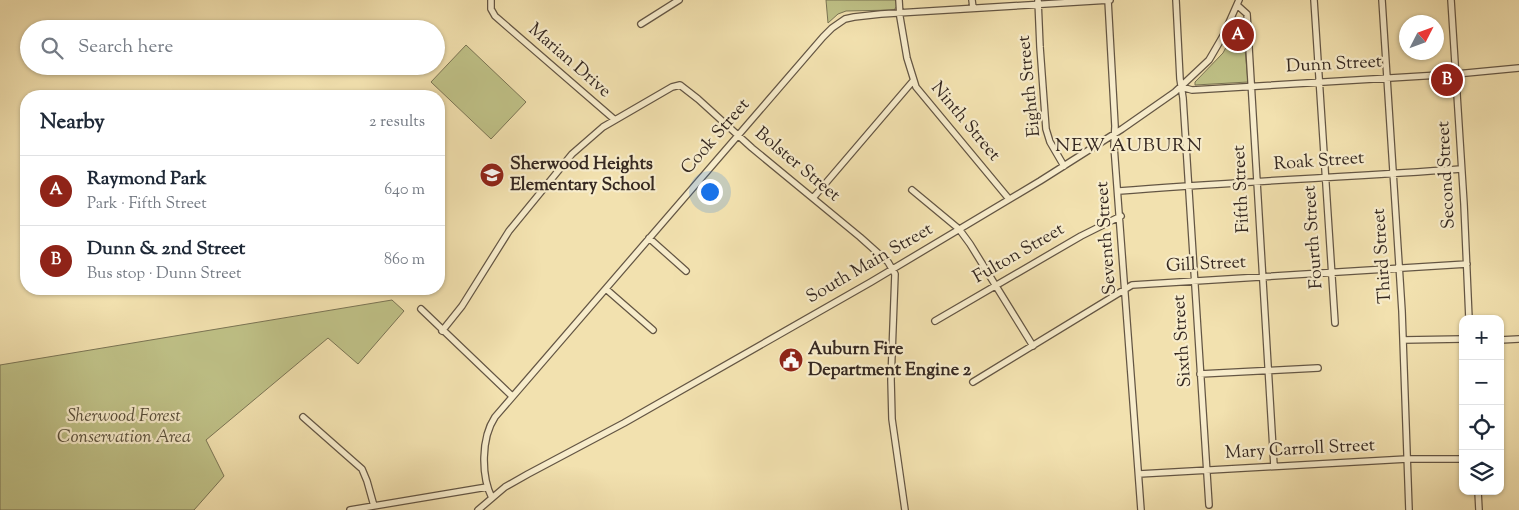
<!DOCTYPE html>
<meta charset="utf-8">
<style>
:root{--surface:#fff;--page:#f6f6f7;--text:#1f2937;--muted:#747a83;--line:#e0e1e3;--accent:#8f2418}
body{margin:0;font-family:"Sorts Mill Goudy",serif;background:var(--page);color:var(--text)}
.controls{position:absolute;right:15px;bottom:15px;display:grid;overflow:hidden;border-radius:10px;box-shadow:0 1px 4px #0004}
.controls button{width:45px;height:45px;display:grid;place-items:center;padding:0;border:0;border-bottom:1px solid var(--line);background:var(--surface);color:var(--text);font:25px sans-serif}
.compass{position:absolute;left:1399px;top:15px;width:45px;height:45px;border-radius:50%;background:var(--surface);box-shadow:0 1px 4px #0004;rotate:48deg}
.you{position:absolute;left:709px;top:191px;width:18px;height:18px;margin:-12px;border:4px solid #fff;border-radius:50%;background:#1a73e8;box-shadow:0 0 0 8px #1a73e833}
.badge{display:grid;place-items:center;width:32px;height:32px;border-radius:50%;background:var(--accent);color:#fff;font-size:16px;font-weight:700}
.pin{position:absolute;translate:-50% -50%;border:2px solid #fff;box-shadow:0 1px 5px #0006}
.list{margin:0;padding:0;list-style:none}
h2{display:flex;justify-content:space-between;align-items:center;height:65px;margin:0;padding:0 20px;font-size:21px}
h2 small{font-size:16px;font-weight:400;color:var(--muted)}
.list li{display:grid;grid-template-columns:32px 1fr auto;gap:15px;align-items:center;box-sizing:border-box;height:70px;padding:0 20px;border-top:1px solid var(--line)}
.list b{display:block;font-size:19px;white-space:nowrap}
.list p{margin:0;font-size:16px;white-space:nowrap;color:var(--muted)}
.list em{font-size:16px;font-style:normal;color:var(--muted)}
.icon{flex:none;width:28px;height:28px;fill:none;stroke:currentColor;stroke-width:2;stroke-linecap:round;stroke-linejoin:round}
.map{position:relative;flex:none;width:1519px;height:510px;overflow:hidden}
.search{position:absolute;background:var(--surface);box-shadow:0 1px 4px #0004;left:20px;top:20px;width:425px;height:55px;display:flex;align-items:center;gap:12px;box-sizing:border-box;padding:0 18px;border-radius:28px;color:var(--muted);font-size:19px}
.panel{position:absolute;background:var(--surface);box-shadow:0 1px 4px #0004;left:20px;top:90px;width:425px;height:205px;border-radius:20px}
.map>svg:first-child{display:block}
.green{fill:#bfc187;stroke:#7a7454}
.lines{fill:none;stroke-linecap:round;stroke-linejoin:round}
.minor-casing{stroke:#645644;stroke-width:8}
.minor{stroke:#f7eccb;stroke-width:5.5}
.labels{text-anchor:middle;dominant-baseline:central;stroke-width:4.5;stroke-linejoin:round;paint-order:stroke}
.street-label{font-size:18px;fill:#352821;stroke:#f7eccb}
.poi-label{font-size:18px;font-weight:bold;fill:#352821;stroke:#f7eccb;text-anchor:start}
.park-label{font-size:18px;font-style:italic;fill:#584e3a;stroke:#f7eccb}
.neighbourhood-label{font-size:19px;letter-spacing:1px;fill:#352821;stroke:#f7eccb}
</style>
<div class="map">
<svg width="1519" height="510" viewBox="0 0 1519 510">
<rect width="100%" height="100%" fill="#f2e1af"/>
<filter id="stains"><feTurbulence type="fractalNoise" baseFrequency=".004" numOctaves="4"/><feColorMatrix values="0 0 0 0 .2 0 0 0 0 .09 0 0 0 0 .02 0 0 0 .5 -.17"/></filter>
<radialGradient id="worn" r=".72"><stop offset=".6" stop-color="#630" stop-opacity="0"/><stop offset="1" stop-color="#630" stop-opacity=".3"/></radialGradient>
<path class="green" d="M826,0H897V6L894,10L846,11L838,14L828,23Z
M1242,17L1248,82L1195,85V82L1223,53Z
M466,45L526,102L491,139L431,82Z
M392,300L404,311L358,364L328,338L206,440L224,476L194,510H0V365Z"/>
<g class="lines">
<defs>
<path id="minor" d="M491,0V9L495,16L615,120
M899,0L900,17L907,58L916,87L1009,199
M972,0L973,8
M1038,0L1040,47L1046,129L1050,142L1064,166
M1108,0L1115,126L1114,146L1141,510
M1176,0L1180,79L1183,98L1209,505
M1314,0L1335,323
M1382,0L1402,311L1409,510
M1451,0L1464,204L1469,319
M1237,5L1247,14L1274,466
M641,24L679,0
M1181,87L1192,90L1456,74L1519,68
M912,190L959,229L970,244L1033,346
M1119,191C1233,182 1347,177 1461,169
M813,198L913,81
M649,238L686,271
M606,289L653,330
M421,309L512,396
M935,321L1081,236L1121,216
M442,331L462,306L509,231L572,154L603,127L672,87L680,85L698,99L752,148L860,237L888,262L895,274L891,380L892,419L905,510
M1403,340L1463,339
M1500,340L1519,339
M1200,374L1318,368
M973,382L1132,285L1467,264
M303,417L362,469L367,481L374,506
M1139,474L1407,459H1463
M1478,491L1479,510
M492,498C481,476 481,438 495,417L823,37L832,28L845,19L854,17L881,14L1110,0
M350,510L487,487
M478,510L505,487L528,474L624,423L871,282L1040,181L1122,129L1175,92L1209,60L1223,36L1239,0"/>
</defs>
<use href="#minor" class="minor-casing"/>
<use href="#minor" class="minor"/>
</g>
<defs>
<symbol id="school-disc" viewBox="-11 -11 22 22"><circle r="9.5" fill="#8f2418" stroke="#f7eccb"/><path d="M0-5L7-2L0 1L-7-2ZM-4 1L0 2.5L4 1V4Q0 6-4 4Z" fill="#fff"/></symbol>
<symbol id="civic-disc" viewBox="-11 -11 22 22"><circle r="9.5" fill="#8f2418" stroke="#f7eccb"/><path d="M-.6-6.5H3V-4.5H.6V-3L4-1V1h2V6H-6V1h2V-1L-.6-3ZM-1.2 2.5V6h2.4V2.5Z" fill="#fff"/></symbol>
</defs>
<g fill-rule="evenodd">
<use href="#school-disc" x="478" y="161" width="28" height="28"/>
<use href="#civic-disc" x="777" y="346" width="28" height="28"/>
</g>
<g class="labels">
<g class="street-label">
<text transform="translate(569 61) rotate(41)">Marian Drive</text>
<text transform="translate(1334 65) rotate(-3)">Dunn Street</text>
<text transform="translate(1030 86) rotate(-96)">Eighth Street</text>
<text transform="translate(965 122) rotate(50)">Ninth Street</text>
<text transform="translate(716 137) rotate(-49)">Cook Street</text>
<text transform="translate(1319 162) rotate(-4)">Roak Street</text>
<text transform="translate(797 165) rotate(40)">Bolster Street</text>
<text transform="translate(1447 175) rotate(-93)">Second Street</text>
<text transform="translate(1242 189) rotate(-93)">Fifth Street</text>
<text transform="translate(1314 237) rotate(-94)">Fourth Street</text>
<text transform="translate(1107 238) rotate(-94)">Seventh Street</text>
<text transform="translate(1019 254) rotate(-30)">Fulton Street</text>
<text transform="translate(1383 256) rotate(-94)">Third Street</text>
<text transform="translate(870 264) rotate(-30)">South Main Street</text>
<text transform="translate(1206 265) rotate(-3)">Gill Street</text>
<text transform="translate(1183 341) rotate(-94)">Sixth Street</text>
<text transform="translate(1300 450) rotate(-3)">Mary Carroll Street</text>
</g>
<g class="poi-label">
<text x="510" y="165">Sherwood Heights<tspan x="510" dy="21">Elementary School</tspan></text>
<text x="808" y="350">Auburn Fire<tspan x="808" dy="21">Department Engine 2</tspan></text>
</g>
<g class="park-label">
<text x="124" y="417">Sherwood Forest<tspan x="124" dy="21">Conservation Area</tspan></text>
</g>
<g class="neighbourhood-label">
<text x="1129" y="146">NEW AUBURN</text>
</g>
</g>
<rect width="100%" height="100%" filter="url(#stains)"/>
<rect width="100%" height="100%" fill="url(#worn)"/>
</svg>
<div class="controls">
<button>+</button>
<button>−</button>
<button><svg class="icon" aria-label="locate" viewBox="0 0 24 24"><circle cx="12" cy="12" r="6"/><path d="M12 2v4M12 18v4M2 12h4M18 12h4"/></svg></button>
<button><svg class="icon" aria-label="layers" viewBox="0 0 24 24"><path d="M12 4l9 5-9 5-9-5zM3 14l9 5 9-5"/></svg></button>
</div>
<svg class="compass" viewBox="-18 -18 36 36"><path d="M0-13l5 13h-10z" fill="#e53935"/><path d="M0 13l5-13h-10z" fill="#747a83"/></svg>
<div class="you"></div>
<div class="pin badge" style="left:1238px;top:35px">A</div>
<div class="pin badge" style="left:1447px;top:80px">B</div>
<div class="search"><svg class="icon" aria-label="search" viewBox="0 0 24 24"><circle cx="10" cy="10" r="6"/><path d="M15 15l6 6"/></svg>Search here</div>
<section class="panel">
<h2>Nearby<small>2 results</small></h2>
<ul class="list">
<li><span class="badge">A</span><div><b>Raymond Park</b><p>Park · Fifth Street</p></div><em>640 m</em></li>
<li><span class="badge">B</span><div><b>Dunn &amp; 2nd Street</b><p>Bus stop · Dunn Street</p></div><em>860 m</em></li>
</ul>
</section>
</div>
